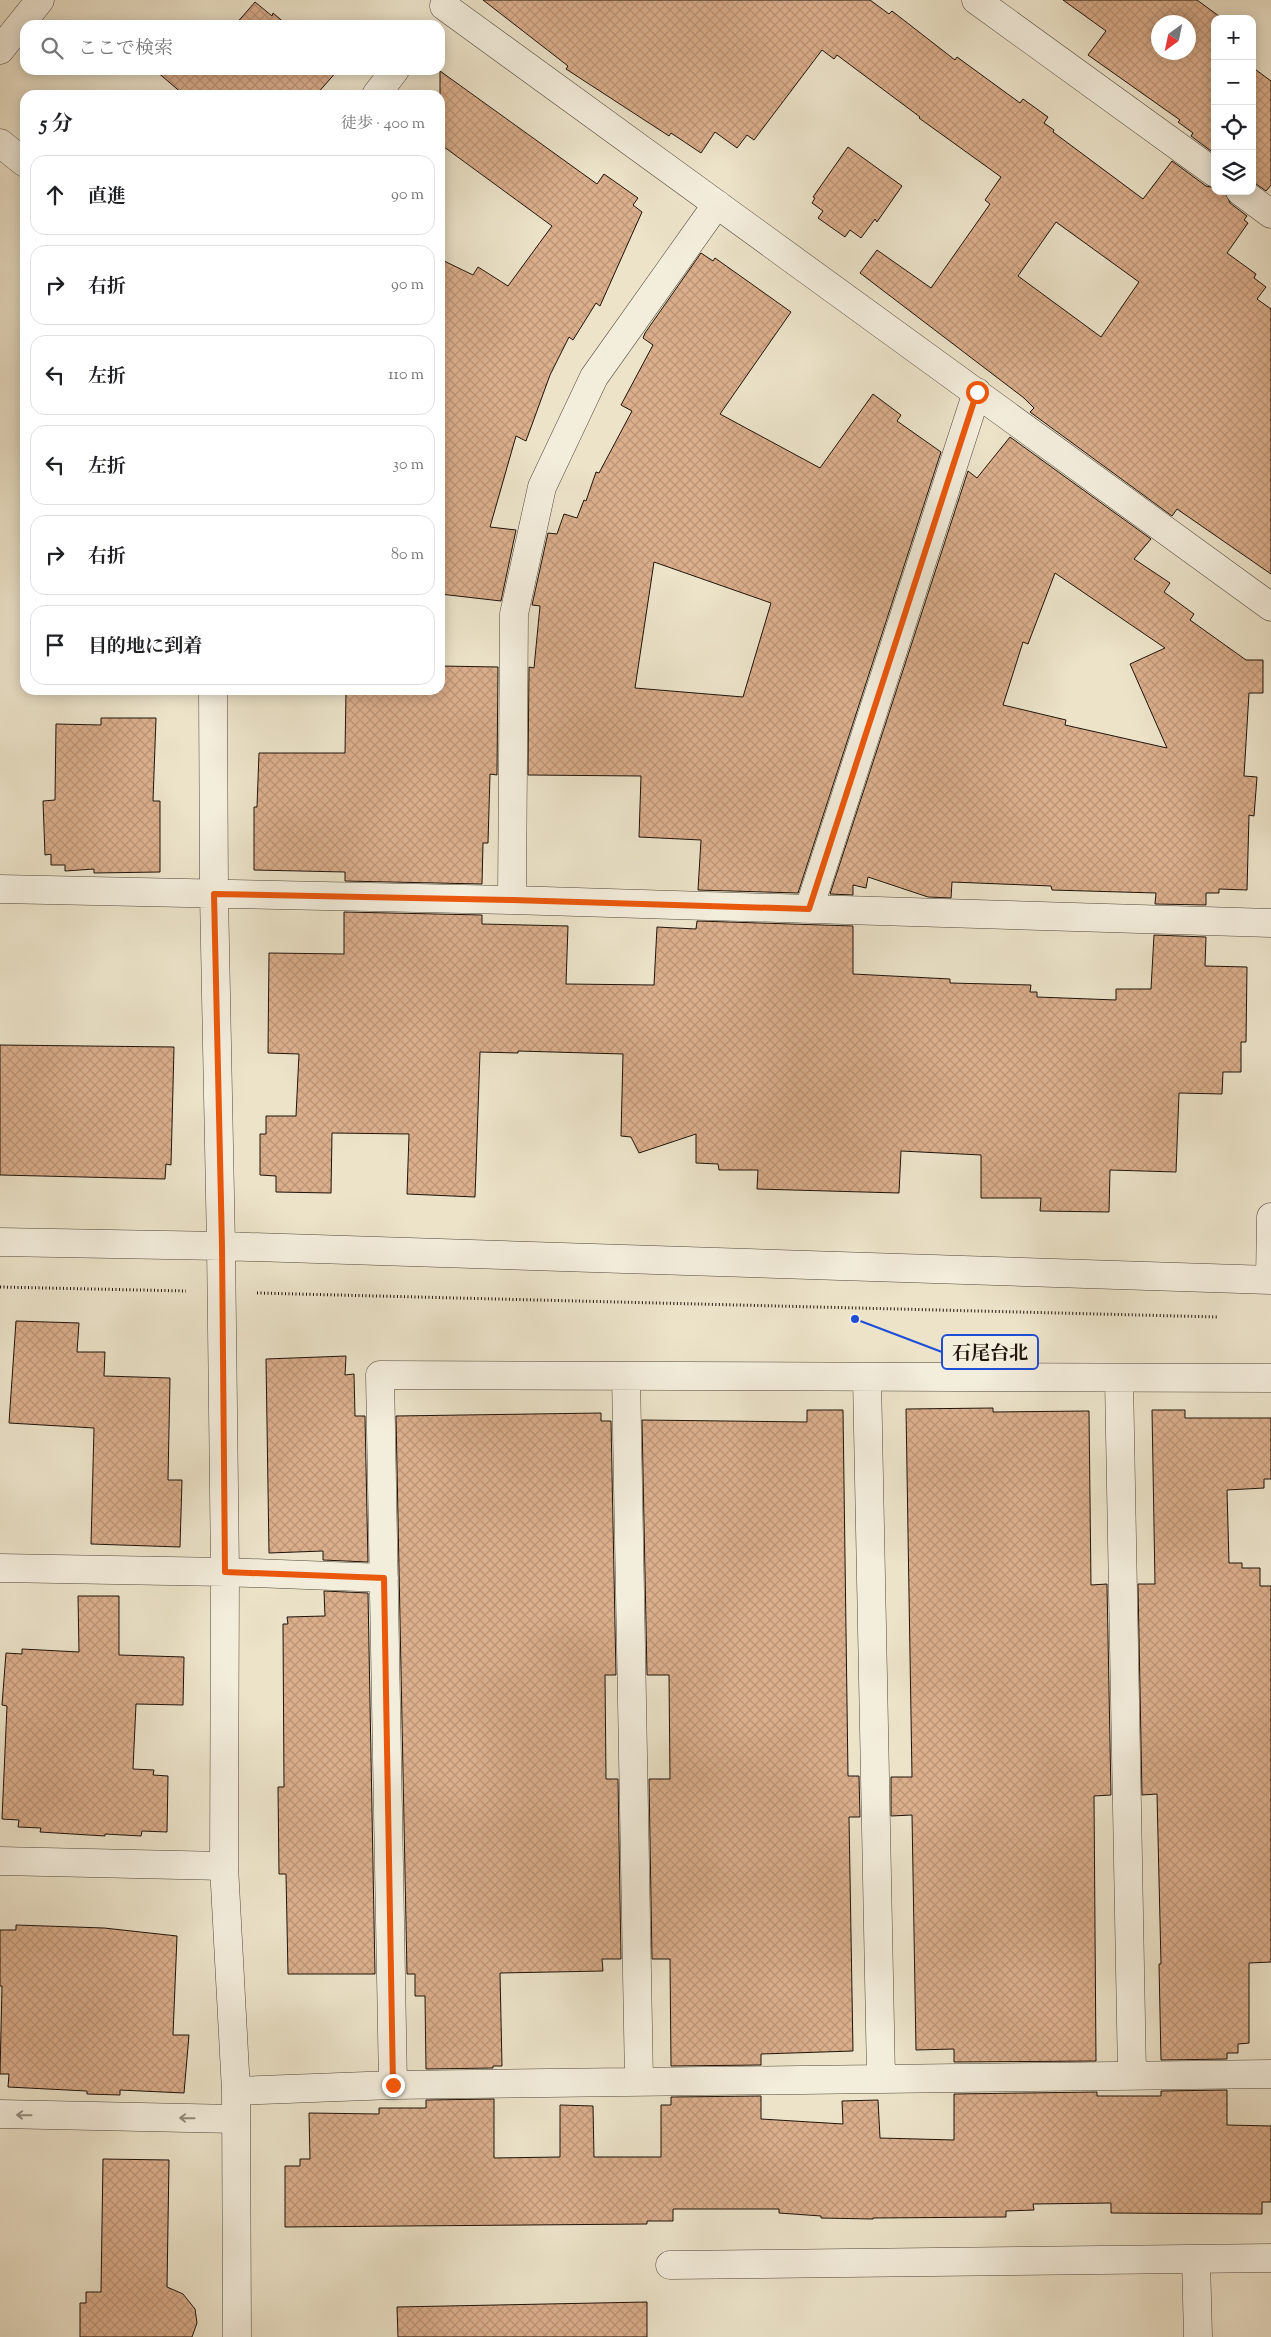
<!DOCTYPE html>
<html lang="ja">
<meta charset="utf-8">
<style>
:root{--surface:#fff;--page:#f6f6f6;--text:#202124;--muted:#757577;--line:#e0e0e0}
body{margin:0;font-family:"Sorts Mill Goudy","Noto Serif JP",serif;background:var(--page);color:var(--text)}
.controls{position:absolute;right:15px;top:15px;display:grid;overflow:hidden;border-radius:10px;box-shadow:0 2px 12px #0003}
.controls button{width:45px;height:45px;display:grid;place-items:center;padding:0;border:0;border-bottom:1px solid var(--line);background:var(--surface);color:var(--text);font:25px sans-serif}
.compass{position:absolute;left:1151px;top:15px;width:45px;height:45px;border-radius:50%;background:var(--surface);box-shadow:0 2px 12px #0003;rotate:213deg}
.stop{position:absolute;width:15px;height:15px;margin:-11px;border:4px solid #ea580c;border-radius:50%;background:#fff}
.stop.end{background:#ea580c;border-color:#fff;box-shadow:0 1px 5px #0008}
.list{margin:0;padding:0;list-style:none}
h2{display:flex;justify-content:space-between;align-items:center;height:65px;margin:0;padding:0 20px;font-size:21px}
h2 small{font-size:16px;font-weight:400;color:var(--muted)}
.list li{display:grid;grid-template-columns:32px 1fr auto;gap:15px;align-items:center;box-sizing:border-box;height:80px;margin:0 10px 10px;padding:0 10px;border:1px solid var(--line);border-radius:15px}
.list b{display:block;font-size:19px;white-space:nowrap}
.list em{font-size:16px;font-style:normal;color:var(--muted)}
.icon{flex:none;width:28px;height:28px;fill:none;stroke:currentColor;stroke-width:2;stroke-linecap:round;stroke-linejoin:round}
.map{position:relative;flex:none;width:1271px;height:2337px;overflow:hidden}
.search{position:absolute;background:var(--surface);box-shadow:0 2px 12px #0003;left:20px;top:20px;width:425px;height:55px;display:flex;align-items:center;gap:12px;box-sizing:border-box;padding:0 18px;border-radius:15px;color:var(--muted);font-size:19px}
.panel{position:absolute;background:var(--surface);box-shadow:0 2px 12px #0003;left:20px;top:90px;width:425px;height:605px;border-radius:15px}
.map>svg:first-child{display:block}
.building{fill:url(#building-cross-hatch);stroke:#1f140b;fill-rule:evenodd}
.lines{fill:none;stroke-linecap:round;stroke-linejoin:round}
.minor-casing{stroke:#52483a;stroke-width:29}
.path{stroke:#1f140b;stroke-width:3;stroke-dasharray:1 2.5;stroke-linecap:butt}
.minor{stroke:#f3eddc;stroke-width:28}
.oneway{stroke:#948b7e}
.route{stroke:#ea580c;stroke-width:6}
.leader{fill:none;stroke:#1d4ed8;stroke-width:2}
.callout-dot{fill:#1d4ed8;stroke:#f3eddc;stroke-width:2}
.callout{fill:#f3eddc;stroke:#1d4ed8;stroke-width:2}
.callout-label{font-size:19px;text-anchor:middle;font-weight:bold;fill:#1f140b}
</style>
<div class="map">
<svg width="1271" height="2337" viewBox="0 0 1271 2337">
<defs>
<pattern id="building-cross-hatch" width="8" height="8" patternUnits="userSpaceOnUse" patternTransform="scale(1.25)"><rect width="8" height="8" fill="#dbae8c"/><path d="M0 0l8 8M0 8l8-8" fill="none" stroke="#bc9577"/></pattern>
</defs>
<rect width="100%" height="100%" fill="#ece3c9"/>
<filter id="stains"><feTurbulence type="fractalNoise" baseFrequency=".004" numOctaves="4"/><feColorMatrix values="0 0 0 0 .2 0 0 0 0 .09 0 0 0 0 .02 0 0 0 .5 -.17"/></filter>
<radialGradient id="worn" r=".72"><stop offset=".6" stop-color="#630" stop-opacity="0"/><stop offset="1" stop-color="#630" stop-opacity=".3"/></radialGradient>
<path class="building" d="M483,0H870L889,14L892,11L955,60L957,57L1020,103L1023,99L1048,117L1044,123L1054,130L1053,132L1143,199L1172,161L1206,186L1215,188V191H1225L1230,203L1247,216L1244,220L1248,223L1227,253L1256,274L1254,278L1266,287L1257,299L1271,309V574L1177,509L1172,516L1030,412L1034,408L1024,398L860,273L877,250L931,288L990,204L985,200L1001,177L919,118L920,117L845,61L837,55L834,59L822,50L754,140L747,135L737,148L715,132L701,153L671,133L669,136L566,69L568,66ZM1056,222L1139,282L1101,337L1018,276Z
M1063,0H1197L1223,19H1215V154L1191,136L1193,133L1178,122L1180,120L1088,55L1106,31ZM1158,22H1188V52H1158Z
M255,2L272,16L273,13L287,25H235Z
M1252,67L1271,81V185L1266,191L1252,181Z
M155,70H338L316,95H184Z
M440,71L597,184L604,174L638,198L633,205L642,212L600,306L596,303L573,340L569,337L550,375L526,441L516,436L490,527L516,530L501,601L440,594V259L473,275L478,267L508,286L552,226L440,144Z
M848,147L902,186L877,222L875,219L861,238L850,230L845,237L818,218L823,211L812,203L815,198L813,197Z
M701,253L713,261L715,258L791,312L720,414L820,468L873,394L901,415L897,421L941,452L798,893L698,890L701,840L639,837L641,776L528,775L529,667L534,668L540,606L532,605L548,533L557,534L564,514L577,518L584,500L586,501L596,472L599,473L632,411L621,405L653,345L643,338L645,333ZM654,562L771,603L743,697L635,688Z
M1010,437L1151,539L1134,559L1170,583L1164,592L1194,614L1190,620L1246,660H1263V693H1249L1244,776L1257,777L1254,816L1249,815L1247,890L1219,889V893H1206V905L1155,904L1156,893L1052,890L1051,886L952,882L951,898L928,897L868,877L866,888L853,885V895L830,894L968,471L977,478ZM1055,573L1165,648L1130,664L1167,748L1065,725L1066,720L1003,705L1023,642L1028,644Z
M440,666L498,667L497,775L490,774L488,843H483L482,884L345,881V872L254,870V807H257L259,753H345L346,691H440Z
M101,718H156L153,801H160V872L94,873V869L65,871V865H51V854L45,855L43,801L55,800L56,724L101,725Z
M344,912L482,915V924L568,926L566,984L654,985L657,927L696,929L697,921L853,926V974L950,979V983L1031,985L1030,992H1037V997L1116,1000V989H1151L1154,935L1206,937L1205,966L1247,967L1246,1042H1241V1072H1223L1222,1094L1179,1093L1176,1172L1110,1170L1109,1212L1040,1211L1041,1198H981V1155L901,1151L899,1193L757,1189L758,1170H719L718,1164L696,1163V1134L639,1153L631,1137L621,1136L623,1054L518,1051V1053L480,1052L475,1197L407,1194L409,1134L332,1133L331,1193L276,1192V1176L260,1175V1134H266V1116H296L299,1054L268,1053L269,953L344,954Z
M0,1045L174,1047L171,1165L166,1164L165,1179L0,1175Z
M16,1321L79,1323L77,1352H105L104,1376L170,1378L168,1480H182L180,1547L91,1544L94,1428L9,1423Z
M346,1356L345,1375L354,1374L355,1416H365L368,1562L323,1560V1551L269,1553L266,1359Z
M993,1408V1412L1089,1411L1091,1585L1107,1584L1111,1795L1094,1796L1096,2061L954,2062V2049L916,2050L912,1815L891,1816V1777H912L906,1409Z
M807,1410H843L848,1776H859L860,1817H849L853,2051L761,2054V2065L671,2066L670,1959H652L649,1779H670L669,1675H647L642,1420L807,1422Z
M1152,1410H1185V1418H1271V1479H1264V1488L1227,1490L1229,1563H1242V1568H1260V1586H1271V1962L1249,1963V2043L1238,2044V2053H1227V2059L1161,2060L1159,1964H1161L1157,1794L1142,1795L1138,1584H1155Z
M601,1413V1421H611L616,1675H605L606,1779H618L621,1959H602L603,1971L500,1973L502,2066H493V2068L426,2069L425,1996H415V1974H407L396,1416Z
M324,1591L368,1593L375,1974H288L286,1874H279L278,1787H284L283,1624H288L287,1617L325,1616Z
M78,1596H119V1655L184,1657L183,1705L136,1704L133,1769L154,1770L153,1775L168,1776L167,1832L142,1831L141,1836L105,1834V1836L40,1832L41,1828L18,1827L19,1820L2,1819L7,1706L2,1705L6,1653L22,1654V1649L79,1652Z
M16,1925L104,1928L177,1936L173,2035H189L184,2093L120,2090V2095L87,2094V2091L8,2087L9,2074H0L2,1986H0V1930H16Z
M1227,2090V2125L1271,2126V2202H1262V2214L1111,2213V2203L1033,2204L1034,2210L1006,2211V2217L873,2218V2219L821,2218V2216L779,2213V2209H673V2221H647V2224L285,2227V2166H300V2159H310L309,2113L379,2114V2108H426V2100L494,2099V2158L560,2157V2105L593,2106L594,2157H661V2105H671V2097L761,2096V2119L843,2124L842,2101L878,2100L880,2138L954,2140V2094L1097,2092V2096H1161V2091Z
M103,2159L169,2160L167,2287L183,2294L195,2309L197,2323L192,2337H80V2303H86V2292H101Z
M647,2302V2337H398L397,2307Z"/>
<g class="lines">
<defs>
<path id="minor" d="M976,0L1215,173
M444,6L1271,607
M0,50L40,0
M376,95L395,70
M0,143L25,163
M1240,191L1271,214
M213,690L214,894L221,1246L225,1572L224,1866L236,2091L237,2337
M0,889L512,900L1271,923
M512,900L514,614L542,487L594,377L717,204
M809,909L977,392
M0,1242L221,1246L1271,1280
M1270,1280L1271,1217
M626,1376L639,2081
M867,1378L881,2077
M1271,1378L380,1375L393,2085L1271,2074
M1119,1379L1132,2075
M0,1568L225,1572L384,1578
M0,1861L224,1866
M236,2091L393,2085
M0,2114L235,2119
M1196,2260L1198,2337
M670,2265L1271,2258"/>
</defs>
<use href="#minor" class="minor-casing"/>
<path class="path" d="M0,1287L186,1291
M257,1293L1218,1317"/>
<use href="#minor" class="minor"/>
</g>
<defs><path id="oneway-shaft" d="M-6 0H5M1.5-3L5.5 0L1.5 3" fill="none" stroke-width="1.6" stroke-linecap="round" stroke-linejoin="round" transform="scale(1.25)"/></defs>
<g class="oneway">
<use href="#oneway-shaft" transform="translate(24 2115) rotate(-179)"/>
<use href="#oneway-shaft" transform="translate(187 2118) rotate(-179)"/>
</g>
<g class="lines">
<path class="route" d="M393,2085L384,1578L225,1572L222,1246L214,894L512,900L809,909L977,392"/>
</g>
<path class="leader" d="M855 1319L942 1352"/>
<circle class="callout-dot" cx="855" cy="1319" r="5"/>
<rect class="callout" x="942" y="1335" width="96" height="34" rx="5"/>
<g class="callout-label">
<text x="990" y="1359">石尾台北</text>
</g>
<rect width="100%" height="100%" filter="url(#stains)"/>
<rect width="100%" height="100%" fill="url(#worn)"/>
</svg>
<div class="controls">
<button>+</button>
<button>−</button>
<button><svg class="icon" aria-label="locate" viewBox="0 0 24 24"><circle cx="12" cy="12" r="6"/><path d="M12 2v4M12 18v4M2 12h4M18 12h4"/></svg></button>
<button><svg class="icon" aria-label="layers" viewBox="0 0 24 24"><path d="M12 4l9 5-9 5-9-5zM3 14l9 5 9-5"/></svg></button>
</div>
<svg class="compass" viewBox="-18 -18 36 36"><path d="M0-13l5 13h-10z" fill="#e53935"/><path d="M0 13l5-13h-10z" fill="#757577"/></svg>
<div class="stop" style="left:977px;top:392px"></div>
<div class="stop end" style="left:393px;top:2085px"></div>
<div class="search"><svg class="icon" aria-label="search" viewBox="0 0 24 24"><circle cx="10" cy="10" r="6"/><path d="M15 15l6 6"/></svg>ここで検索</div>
<section class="panel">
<h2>5 分<small>徒歩 · 400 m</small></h2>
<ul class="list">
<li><svg class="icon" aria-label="ahead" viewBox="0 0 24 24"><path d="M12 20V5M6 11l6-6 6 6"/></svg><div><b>直進</b></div><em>90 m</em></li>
<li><svg class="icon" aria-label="right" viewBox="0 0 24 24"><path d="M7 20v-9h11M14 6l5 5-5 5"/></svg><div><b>右折</b></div><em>90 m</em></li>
<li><svg class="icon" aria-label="left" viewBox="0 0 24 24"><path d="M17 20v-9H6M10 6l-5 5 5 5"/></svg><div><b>左折</b></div><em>110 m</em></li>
<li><svg class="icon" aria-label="left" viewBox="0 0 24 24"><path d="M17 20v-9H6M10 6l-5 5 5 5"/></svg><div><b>左折</b></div><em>30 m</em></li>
<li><svg class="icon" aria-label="right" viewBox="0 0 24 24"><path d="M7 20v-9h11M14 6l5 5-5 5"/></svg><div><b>右折</b></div><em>80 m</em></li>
<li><svg class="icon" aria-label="arrive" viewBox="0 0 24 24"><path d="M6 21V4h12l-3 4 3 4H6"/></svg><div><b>目的地に到着</b></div></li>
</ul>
</section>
</div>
